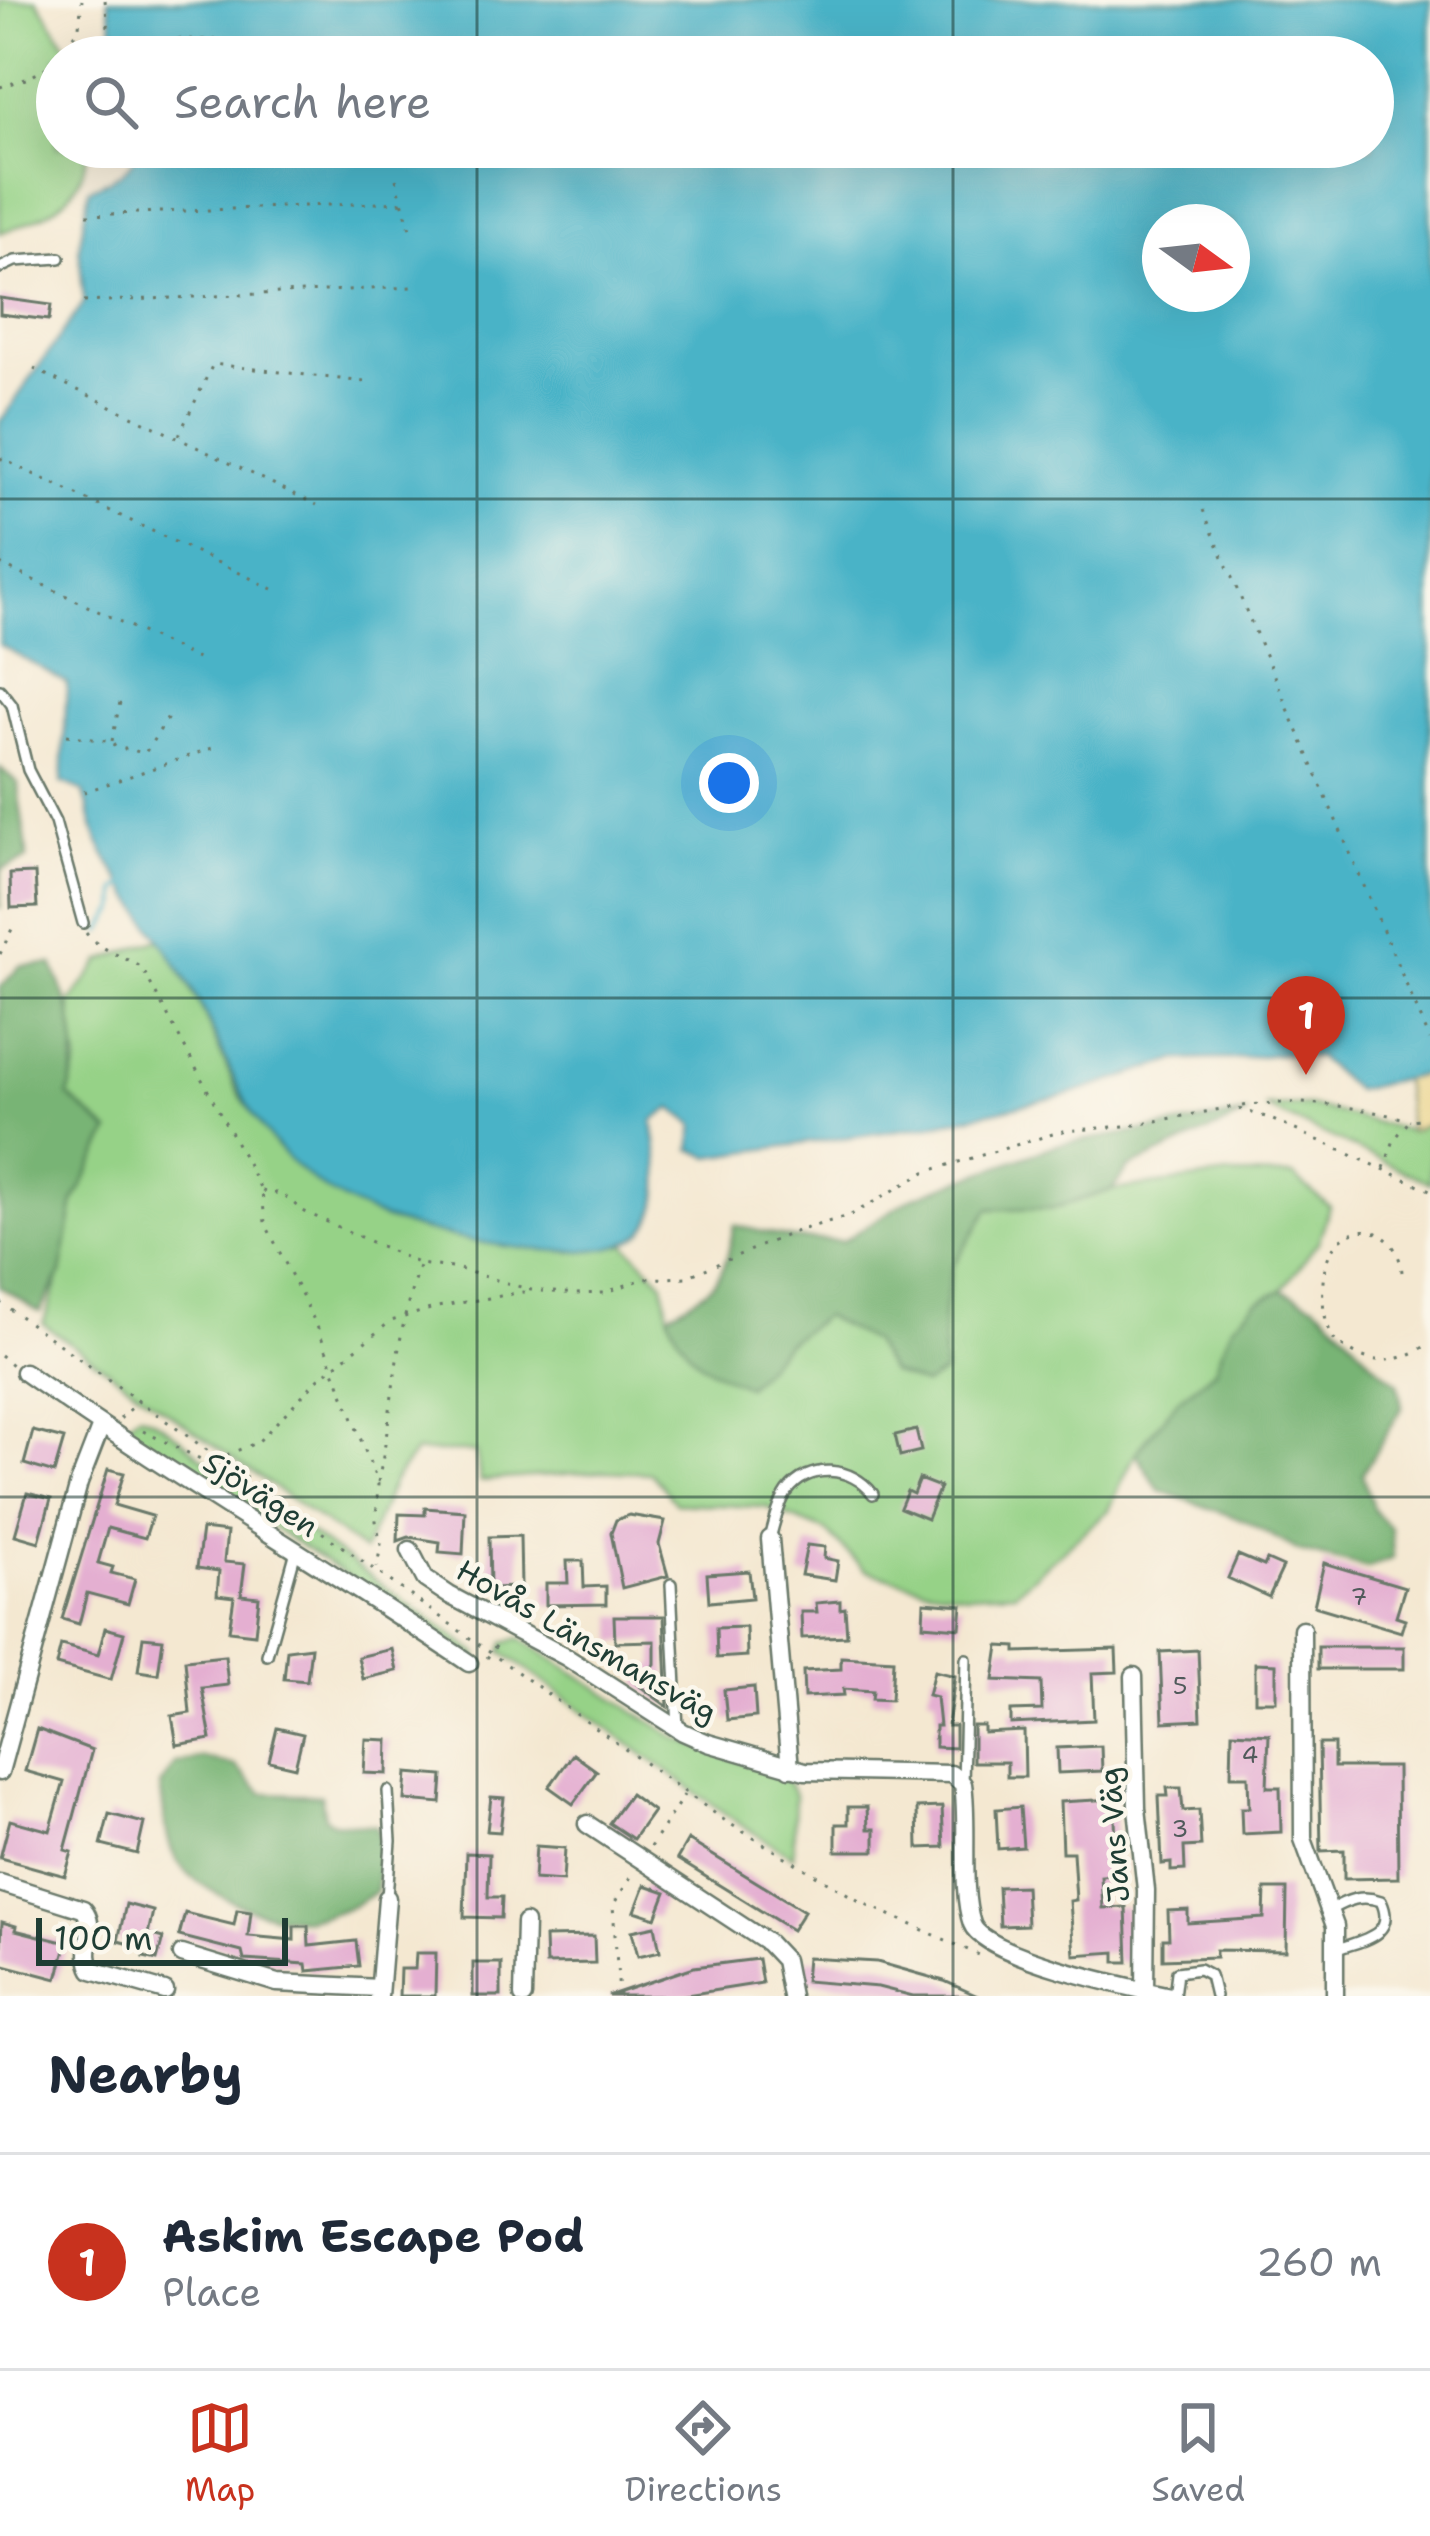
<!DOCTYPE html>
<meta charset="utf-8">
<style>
:root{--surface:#fff;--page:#f6f6f7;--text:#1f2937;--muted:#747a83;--line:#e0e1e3;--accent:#c8321e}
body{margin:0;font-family:"Shantell Sans",sans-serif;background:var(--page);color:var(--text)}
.compass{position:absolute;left:1142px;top:204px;width:108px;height:108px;border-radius:50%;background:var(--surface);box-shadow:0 12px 48px #0002;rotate:105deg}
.scale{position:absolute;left:36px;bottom:30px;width:252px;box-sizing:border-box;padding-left:12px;border:6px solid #1f3d34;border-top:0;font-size:33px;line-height:42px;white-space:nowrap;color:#1f3d34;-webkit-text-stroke:9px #fbf7ec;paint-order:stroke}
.you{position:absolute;left:729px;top:783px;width:42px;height:42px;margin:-30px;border:9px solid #fff;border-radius:50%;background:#1a73e8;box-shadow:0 0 0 18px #1a73e833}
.badge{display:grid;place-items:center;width:78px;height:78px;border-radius:50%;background:var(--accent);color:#fff;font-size:39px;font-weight:700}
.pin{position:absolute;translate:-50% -99px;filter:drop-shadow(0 3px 6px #0008)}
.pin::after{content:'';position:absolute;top:63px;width:42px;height:36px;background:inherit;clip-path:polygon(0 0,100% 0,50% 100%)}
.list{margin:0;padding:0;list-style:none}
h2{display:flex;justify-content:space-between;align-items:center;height:156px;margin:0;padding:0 48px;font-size:51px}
h2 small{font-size:39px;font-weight:400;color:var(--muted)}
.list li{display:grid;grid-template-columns:78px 1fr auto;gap:36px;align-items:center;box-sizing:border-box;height:216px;padding:0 48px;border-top:3px solid var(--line)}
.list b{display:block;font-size:45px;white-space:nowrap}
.list p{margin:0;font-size:39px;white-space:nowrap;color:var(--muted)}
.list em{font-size:39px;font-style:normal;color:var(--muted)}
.icon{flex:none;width:66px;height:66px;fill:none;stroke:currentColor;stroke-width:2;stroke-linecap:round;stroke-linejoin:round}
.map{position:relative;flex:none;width:1430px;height:1996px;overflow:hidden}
.search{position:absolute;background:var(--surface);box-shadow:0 12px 48px #0002;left:36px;right:36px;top:36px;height:132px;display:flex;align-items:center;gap:30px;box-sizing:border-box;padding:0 42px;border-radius:66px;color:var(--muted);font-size:45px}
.sheet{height:372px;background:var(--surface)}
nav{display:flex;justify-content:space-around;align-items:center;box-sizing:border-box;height:168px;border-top:3px solid var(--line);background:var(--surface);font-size:33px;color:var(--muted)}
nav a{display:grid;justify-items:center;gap:6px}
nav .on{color:var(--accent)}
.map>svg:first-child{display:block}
.green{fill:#96d287;stroke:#5a885e;stroke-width:3}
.forest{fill:#78b474;stroke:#4c7854;stroke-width:3}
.sand{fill:#eeda9e;stroke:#868c69;stroke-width:3}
.water{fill:#49b3c7;stroke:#34787e;stroke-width:3;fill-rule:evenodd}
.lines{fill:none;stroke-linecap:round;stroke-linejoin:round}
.stream{stroke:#49b3c7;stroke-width:4.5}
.building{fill:#e4afd1}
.service-casing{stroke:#6a796b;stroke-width:14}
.minor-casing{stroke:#6a796b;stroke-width:21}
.path{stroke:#6a796b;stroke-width:3;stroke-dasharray:3 9;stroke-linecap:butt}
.service{stroke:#fff;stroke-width:9}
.minor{stroke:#fff;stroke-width:16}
.grid{fill:none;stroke:#1f3d34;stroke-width:3;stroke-opacity:0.55}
.labels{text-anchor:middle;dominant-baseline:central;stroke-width:9;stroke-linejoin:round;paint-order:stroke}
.number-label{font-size:24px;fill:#505a5b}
.street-label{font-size:30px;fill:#1f3d34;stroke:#fbf7ec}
</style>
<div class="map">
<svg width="1430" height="1996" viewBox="0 0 1430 1996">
<rect width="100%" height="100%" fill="#fbf7ec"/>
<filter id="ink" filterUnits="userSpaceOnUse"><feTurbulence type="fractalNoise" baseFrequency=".00833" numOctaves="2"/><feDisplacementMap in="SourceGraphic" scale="24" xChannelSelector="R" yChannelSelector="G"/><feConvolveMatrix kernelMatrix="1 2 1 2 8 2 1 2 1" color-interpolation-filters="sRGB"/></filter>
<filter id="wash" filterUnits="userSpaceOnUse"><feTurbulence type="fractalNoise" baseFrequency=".004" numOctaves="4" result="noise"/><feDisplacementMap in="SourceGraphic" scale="48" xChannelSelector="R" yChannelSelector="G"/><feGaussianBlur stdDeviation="2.7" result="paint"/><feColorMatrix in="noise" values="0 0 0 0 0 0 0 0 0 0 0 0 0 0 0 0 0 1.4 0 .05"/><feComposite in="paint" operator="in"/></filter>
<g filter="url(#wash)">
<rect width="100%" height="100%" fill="#f4e8d1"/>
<path class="green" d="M0,0H37L74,57H57V147H88C81,204 48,215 0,233Z
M162,938L201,1007L237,1091L275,1145L302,1172L438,1233L571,1252L626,1244L663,1282L668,1314L746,1386L786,1343L824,1316L873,1342L890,1372L924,1385L943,1373V1317L952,1267L989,1209L1054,1208L1112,1190L1229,1175L1293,1176L1330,1207L1318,1242L1282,1290L1256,1302L1232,1326L1214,1371L1177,1401L1136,1452L1109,1510L1015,1592L967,1594L923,1587L865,1570L826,1531L765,1507L676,1503L651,1473L602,1471L480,1481L476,1452H415L393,1481L364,1551L43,1324L61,1273L74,1201L110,1132L68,1096L78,1062L70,1003L101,961Z
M1310,1106L1409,1131L1430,1124V1183L1264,1107Z
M139,1414C176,1425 199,1463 233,1478L478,1654L476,1660L120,1428Z
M520,1638L678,1739L783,1775L795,1795L793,1856L741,1825L502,1652L505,1642Z"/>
<path class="forest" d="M0,768L18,783C19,809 27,834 27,859L2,869L0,909Z
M52,964C73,1011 83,1045 68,1096L110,1132L74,1201L61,1273L40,1312L0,1287V988L20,966Z
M1248,1114L1129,1168L1112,1190L1054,1208L989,1209L952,1267L943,1317L944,1373L924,1385L890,1372L872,1342L824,1316L786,1343L747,1386C703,1369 686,1358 668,1314C718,1285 723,1284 734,1225L792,1239L843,1241L911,1198L1056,1145Z
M1282,1290L1315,1304L1340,1326L1374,1364L1398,1383L1402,1408L1362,1474L1374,1511L1391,1529L1393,1558L1368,1568L1299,1551L1246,1521L1159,1490L1136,1453L1177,1401L1214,1371L1232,1326L1256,1302Z
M202,1758L236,1766L262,1793L321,1795L325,1817L332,1822L376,1826L381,1844L376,1891C356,1906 334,1915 308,1918C269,1922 198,1893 176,1859C165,1841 164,1807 160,1786L175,1764Z"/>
<path class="sand" d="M1430,1073V1124L1409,1131L1403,1079Z"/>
<path class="water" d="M108,0H1430V1073L1355,1090L1317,1057L1286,1053L1234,1059L1177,1060L1072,1094L926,1126L710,1157L691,1149L695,1125L672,1108L653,1121C657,1154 668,1197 647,1227C613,1278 424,1235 375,1215C348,1204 320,1188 298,1168C241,1115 234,1072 201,1006C172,949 129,901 100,845C92,829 89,809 84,792L62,783L67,683L0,645V422L84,302L79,248L89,189C109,180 134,172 138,147H1373V57H114L117,52ZM1160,222H1232V294H1160Z"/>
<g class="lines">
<path class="stream" d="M101,932L117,909L118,890L126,884"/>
</g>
<g id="blocks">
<path class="building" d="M0,298L51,305L49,320L0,314Z
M35,873L37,907L11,908L10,874Z
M916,1430L921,1451L900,1456L895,1435Z
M33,1431L64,1439L54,1473L24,1464Z
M108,1469L124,1473L114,1505L152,1516L145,1538L108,1528L98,1563L113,1567L111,1573L135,1579L128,1604L87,1593L79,1624L62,1619Z
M919,1479L940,1487L927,1519L900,1508L907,1491L913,1494Z
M27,1493L51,1499L39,1542L15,1535Z
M425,1508L465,1511L463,1554L439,1552L440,1542L409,1537L398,1541L399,1514L425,1515Z
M629,1515L665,1521L659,1544L668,1576L622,1588L611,1533L616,1520Z
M202,1529L227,1532L224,1562L245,1564L241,1595L259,1597L255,1634L229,1631L234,1597L217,1595L219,1571L197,1568Z
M520,1536L521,1587L490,1588L489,1537Z
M807,1545L825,1547L824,1558L838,1561L835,1580L801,1575Z
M1238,1555L1264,1566L1267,1560L1283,1567L1269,1597L1228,1578Z
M567,1561H583L584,1587L606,1586V1604L546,1605V1583H568Z
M1324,1563L1405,1587L1396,1616L1405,1619L1401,1632L1314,1606Z
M749,1571L752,1598L709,1602L707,1574Z
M840,1601V1609L845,1608L847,1636L802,1638L801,1612H817L816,1603Z
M924,1602L962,1605L960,1628L923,1625Z
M614,1616H664L668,1707L637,1684L655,1664V1641L615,1642Z
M746,1627L747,1656L717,1658L716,1628Z
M105,1628L124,1633L111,1680L56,1665L61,1645L98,1655Z
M143,1637L163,1639L158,1674L138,1671Z
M999,1646L1016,1647V1652L1116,1649L1117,1672L1092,1673L1094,1720L1011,1724V1711L1042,1710L1041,1682L994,1680Z
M311,1647L307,1681L284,1679L287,1650Z
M1318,1647H1404V1669H1318Z
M392,1649L397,1671L363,1679L358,1657Z
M1198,1650L1201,1720L1163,1722L1160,1652Z
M225,1656L228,1685L202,1688L211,1739L177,1745L172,1716L190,1713L185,1660Z
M841,1657L893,1660L891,1700L872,1699L873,1691L843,1689L844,1695L804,1697L803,1671L841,1669Z
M1255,1663L1276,1664V1701H1255Z
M934,1671L955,1676L948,1726H955V1748L935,1747V1726H939L936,1697L928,1695Z
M754,1687L756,1717L727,1720L724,1690Z
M973,1726H984V1733L1024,1731L1025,1777H1007V1762H973Z
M277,1728L303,1734L295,1767L269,1761Z
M37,1729L92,1750L65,1850L72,1852L65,1876L0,1858L10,1820L50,1831L64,1782L25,1771Z
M1232,1732L1269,1734L1267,1787H1280L1281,1832L1242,1834L1241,1808H1249L1248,1776H1231Z
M366,1739L388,1740L387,1774L364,1773Z
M1319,1744H1334V1767H1397L1398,1878L1344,1879V1850L1321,1851Z
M1101,1746L1102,1771L1058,1773L1057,1748Z
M573,1754L597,1771L573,1804L549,1787Z
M407,1773L443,1776L441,1803L405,1800Z
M1167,1788H1181L1183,1811L1199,1810L1201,1846L1184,1847L1185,1870L1171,1871V1863L1162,1864L1159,1796H1168Z
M630,1794L653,1811L633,1839L609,1823Z
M491,1797L504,1798L500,1832L487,1831Z
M1114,1799L1117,1862L1123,1861L1124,1874L1101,1876L1103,1908L1126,1907L1128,1962H1115V1952L1074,1955L1070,1901L1076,1900L1073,1852H1062L1060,1802Z
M848,1807H867L868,1829H875V1851H836V1824H848Z
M942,1807L944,1847L918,1848L917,1808Z
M1020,1807L1023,1847L998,1849L996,1809Z
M109,1814L144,1823L137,1854L101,1845Z
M688,1840L804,1911L792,1930L677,1859Z
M536,1846L565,1848L563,1881L534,1879Z
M466,1853L489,1854L488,1897H502L501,1918L464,1917Z
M645,1885L666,1892L656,1918L635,1911Z
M1025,1886L1027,1925L1000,1926L998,1887Z
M1265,1889H1287L1286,1951L1216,1950V1957L1163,1959V1939H1169L1168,1911L1188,1910V1923L1264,1918Z
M126,1904L153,1911L148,1934L163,1938L157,1960L144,1957L146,1948L118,1941Z
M237,1910L251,1912L248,1936L294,1940V1926H308L309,1946L356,1941L359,1966L307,1971L306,1964L244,1960L242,1952L179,1936L185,1913L234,1925Z
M2,1922L16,1926L15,1930L67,1943L57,1979L0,1964Z
M655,1926L660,1951L638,1956L632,1931Z
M594,1936L595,1963L546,1964L545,1937Z
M416,1953H436L435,1996H399L400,1969H415Z
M807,1958L877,1962L944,1981L978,1996H913L878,1987L805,1981Z
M758,1959L762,1983L680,1996H608L694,1967Z
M473,1963H501V1996H473Z"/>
</g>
</g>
<g filter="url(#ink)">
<use href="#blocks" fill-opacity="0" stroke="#6a796b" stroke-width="3"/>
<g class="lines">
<defs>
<path id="service" d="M0,268L15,261L60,258
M0,690L12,705L28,770L55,822L83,923
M770,1539C774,1524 778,1505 787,1492C809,1462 852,1466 873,1494
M671,1584L678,1729
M267,1655L296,1551
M963,1784L966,1659
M387,1898L391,1841L388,1791
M1330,1910C1347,1900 1362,1894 1381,1901C1397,1935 1363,1940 1337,1949
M1174,1996L1177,1972L1199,1969L1210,1975L1215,1996"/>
<path id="minor" d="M24,1372C169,1474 322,1564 469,1663
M770,1539L790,1768
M410,1550L425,1579L449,1595L566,1657L683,1732L708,1743L805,1771L951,1774L963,1784C969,1824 960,1889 972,1924C984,1957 1133,1988 1170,1996
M1302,1629L1303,1839L1335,1926V1996
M1134,1676L1137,1808L1146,1890L1145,1991
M0,1772L79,1483L101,1426
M587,1824L768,1943L784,1960L791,1996
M0,1883L83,1909C98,1925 81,1951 92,1970L165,1991
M182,1954L277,1983L379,1988
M379,1996L387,1898
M523,1996L525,1923"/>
</defs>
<use href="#service" class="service-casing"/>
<use href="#minor" class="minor-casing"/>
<path class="path" d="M105,0L111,52L179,39L355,43
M74,40L92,50L110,52
M155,44V57
M61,57L79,26L82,0
M0,87L29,78L57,61
M396,179L410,229
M87,215L402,202
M84,302L413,287
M34,369L317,505
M179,435L213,364L365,382
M0,458L273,589
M1203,510L1430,1040
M0,564L204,662
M67,735L112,742L115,747L145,753L169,716
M112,741L120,702
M84,792L212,748
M86,933C99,950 124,956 142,968L262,1191L265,1223L317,1326L378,1484L376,1521L381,1544L377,1567
M0,954L12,929
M1243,1106C1301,1098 1353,1106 1410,1120
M1384,1168L1394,1140L1410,1120L1430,1118
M262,1191L282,1194L303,1211L420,1264L459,1269L531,1290L575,1294L604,1293L643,1279L686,1277L794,1232L851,1215L925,1172L1063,1131L1135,1125L1232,1107L1266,1117L1430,1190
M1402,1272C1399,1238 1366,1215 1337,1243C1317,1263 1319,1320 1336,1342C1339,1345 1348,1349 1352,1352C1379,1367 1405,1360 1430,1343
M0,1302L727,1822L861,1902L979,1955
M0,1355L12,1365
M120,1419L139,1401
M143,1431L215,1466L229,1454L258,1442L317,1380L391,1321L437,1307L529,1291
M378,1482C394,1408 394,1335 420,1264
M487,1658L499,1642
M650,1847L684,1795
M619,1996L613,1905L632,1875"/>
<use href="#service" class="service"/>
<use href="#minor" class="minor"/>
</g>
</g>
<path class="grid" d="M477,0V57M953,0V57M477,147V1996M953,147V1996M0,499H1430M0,998H1430M0,1497H1430"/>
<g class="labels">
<g class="number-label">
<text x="1359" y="1597">7</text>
<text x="1180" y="1686">5</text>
<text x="1250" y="1755">4</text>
<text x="1180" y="1829">3</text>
</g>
<g class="street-label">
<text transform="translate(261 1494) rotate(33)">Sjövägen</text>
<text transform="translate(587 1641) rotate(30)">Hovås Länsmansväg</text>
<text transform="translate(1114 1835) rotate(-94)">Jans Väg</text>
</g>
</g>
</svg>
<svg class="compass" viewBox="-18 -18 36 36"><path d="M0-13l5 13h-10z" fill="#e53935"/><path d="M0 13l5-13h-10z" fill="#747a83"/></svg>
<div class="scale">100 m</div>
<div class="you"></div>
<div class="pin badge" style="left:1306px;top:1075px">1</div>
<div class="search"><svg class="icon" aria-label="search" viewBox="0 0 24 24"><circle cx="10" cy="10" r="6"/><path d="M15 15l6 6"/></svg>Search here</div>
</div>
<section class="sheet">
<h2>Nearby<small></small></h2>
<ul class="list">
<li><span class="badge">1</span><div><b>Askim Escape Pod</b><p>Place</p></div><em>260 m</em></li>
</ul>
</section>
<nav>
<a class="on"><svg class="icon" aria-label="map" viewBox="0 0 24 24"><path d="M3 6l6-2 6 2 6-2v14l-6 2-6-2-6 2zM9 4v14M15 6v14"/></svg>Map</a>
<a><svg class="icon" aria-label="directions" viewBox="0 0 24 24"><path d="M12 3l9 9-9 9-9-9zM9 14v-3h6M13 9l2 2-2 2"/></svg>Directions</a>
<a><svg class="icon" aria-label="saved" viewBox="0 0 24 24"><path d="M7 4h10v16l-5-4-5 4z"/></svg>Saved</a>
</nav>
